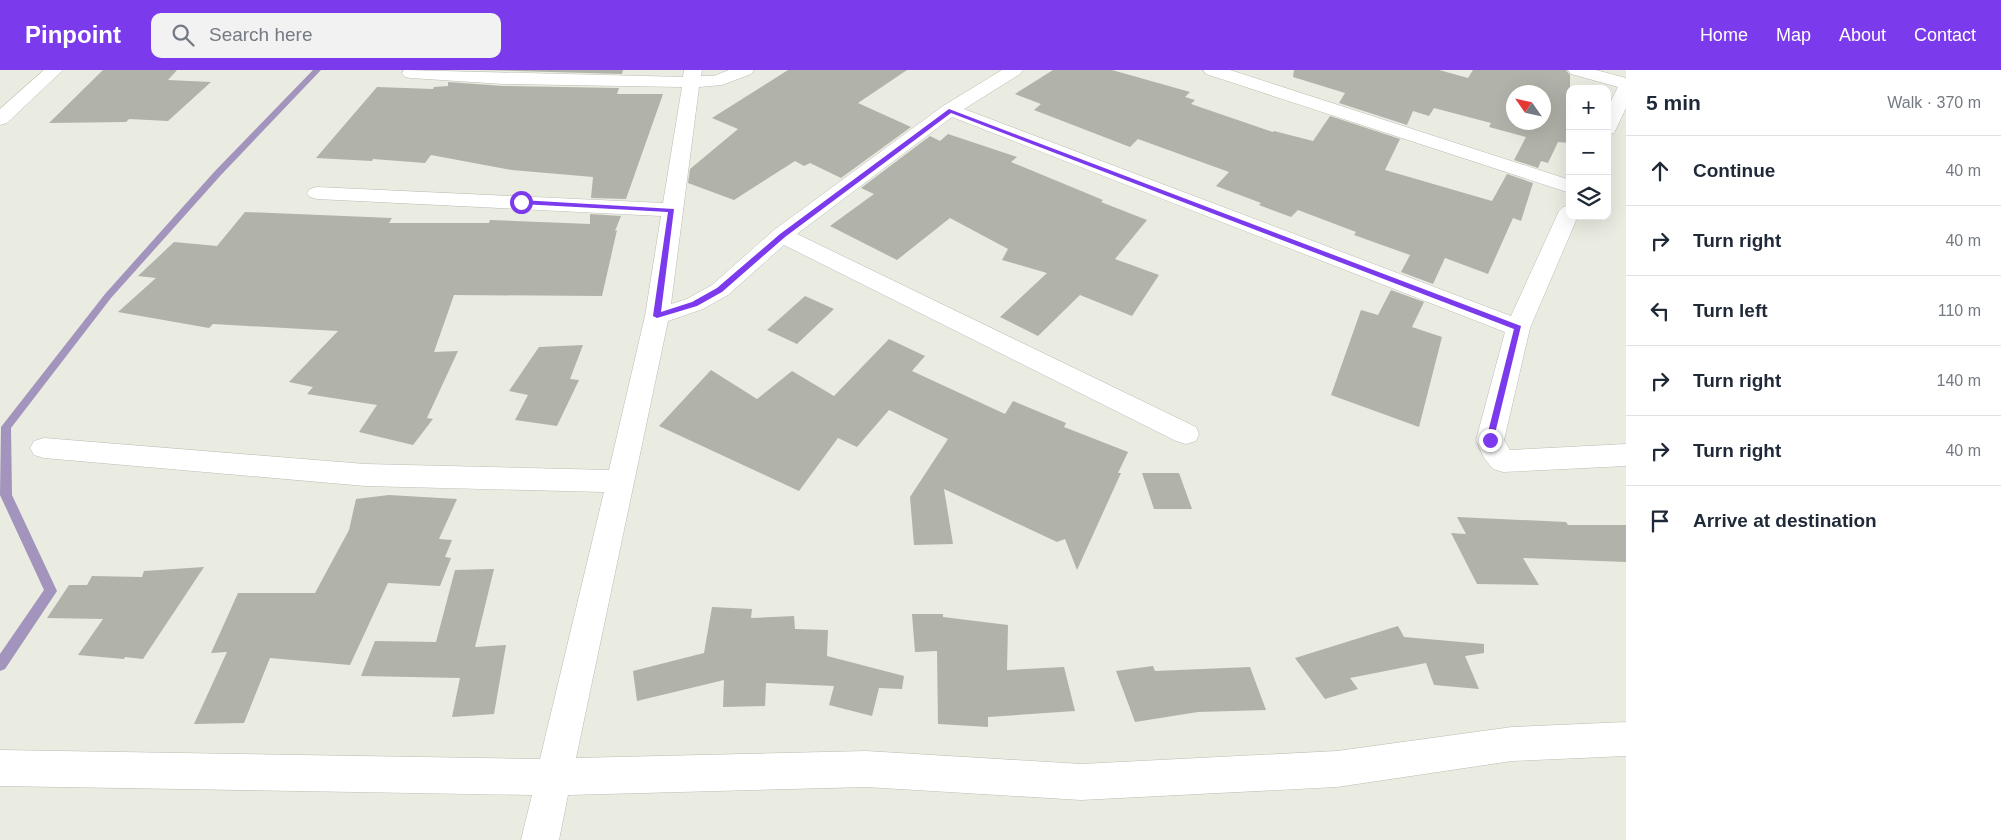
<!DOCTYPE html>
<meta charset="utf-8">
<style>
:root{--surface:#fff;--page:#f2f2f3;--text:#1f2937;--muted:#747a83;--line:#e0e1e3;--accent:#7c3aed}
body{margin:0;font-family:Helvetica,sans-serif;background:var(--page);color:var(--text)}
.controls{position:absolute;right:15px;top:15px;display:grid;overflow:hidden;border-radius:10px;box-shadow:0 5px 20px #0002}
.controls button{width:45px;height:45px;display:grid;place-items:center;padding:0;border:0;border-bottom:1px solid var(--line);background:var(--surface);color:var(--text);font:25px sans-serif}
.compass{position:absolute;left:1506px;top:15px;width:45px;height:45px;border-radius:50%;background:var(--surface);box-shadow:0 5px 20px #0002;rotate:304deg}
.stop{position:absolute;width:15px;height:15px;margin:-11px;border:4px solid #7c3aed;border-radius:50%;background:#fff}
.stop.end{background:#7c3aed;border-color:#fff;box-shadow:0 1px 5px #0008}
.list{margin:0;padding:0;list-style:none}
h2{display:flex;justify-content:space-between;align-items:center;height:65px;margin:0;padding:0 20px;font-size:21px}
h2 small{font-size:16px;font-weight:400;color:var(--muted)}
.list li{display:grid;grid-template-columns:32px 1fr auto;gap:15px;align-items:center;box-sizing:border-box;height:70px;padding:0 20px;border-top:1px solid var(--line)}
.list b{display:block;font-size:19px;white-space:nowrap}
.list em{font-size:16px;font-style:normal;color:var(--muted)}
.icon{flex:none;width:28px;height:28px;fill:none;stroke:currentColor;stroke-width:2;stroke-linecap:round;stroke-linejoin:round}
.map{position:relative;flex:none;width:1626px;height:770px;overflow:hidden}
header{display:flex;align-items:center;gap:30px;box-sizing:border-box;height:70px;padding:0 25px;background:var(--accent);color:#fff}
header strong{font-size:24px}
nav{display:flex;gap:28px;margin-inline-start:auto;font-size:18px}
.search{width:350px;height:45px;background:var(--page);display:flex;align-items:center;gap:12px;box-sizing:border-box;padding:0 18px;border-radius:10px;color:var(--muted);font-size:19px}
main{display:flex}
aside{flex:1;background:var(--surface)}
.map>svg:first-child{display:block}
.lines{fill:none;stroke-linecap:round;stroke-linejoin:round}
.stream{fill:#a394bd;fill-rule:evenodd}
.building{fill:#b1b2a9;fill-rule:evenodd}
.minor-casing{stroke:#bbbcb3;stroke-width:1}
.tertiary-casing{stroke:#bbbcb3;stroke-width:1}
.minor{fill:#fff;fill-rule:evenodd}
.tertiary{fill:#fff;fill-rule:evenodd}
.route{fill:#7c3aed}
</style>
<header>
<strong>Pinpoint</strong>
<div class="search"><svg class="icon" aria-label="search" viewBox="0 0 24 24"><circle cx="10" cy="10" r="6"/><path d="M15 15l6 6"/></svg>Search here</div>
<nav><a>Home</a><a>Map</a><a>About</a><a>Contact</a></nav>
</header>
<main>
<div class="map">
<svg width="1626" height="770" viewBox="0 0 1626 770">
<rect width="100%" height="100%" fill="#eaebe1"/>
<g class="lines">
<path class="stream" d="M313,0H321L221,105L111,228L11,358L12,425L57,521L5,599L0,601V584L44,520L0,425L1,357L105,224L215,101Z"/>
</g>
<path class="building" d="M103,0H177L168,10L211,12L168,51L129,49L126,52L49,53Z
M479,0H623L622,4Z
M788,0H907L858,33L911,57L841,108L810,93L804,96L795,91L734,130L688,113L690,99L738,59L712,48Z
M1053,0H1112L1190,22L1185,27L1195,30L1191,34L1273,62L1274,61L1313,71L1330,46L1400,69L1385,100L1492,131L1507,104L1533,113L1521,151L1513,148L1488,204L1445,188L1433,214L1401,202L1410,185L1354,165L1356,162L1298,140L1291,147L1259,135L1261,133L1216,116L1229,102L1138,69L1130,77L1034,40L1041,34L1015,24Z
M1294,0H1439L1468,8L1473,0H1566L1570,5V73L1558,72L1548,93L1541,91L1538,98L1514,90L1526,67L1489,57L1491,53L1434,38L1429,46L1413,41L1407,55L1339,33L1345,23L1293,7ZM1514,22H1544V52H1514Z
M448,12L503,16L619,18L617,24H663L626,129L591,128L593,107L512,100L431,85L425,93L373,89L372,91L316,88L377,17L433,19L434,17L448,16Z
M948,64L1017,87L1011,92L1103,130L1101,132L1147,150L1115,189L1159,205L1132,246L1080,225L1038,266L1000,247L1047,203L1002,190L1008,179L950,148L897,190L830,156L874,124L861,118L930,66L940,71Z
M245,142L392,148L389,153H489L490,150L590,154V144L621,146L615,161L617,160L602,226L454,225L434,282L458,281L427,348L433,349L413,375L359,362L377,335L307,324L313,317L289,312L338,261L213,254L209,258L118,242L156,208L138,206L174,172L217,176Z
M1391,220L1424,232L1412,257L1442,267L1419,357L1331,325L1361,240L1378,245Z
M805,226L834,239L797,274L767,260Z
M889,269L925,286L912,301L1005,344L1013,331L1066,353L1064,357L1128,382L1118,403H1121L1077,500L1065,469L1057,472L944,419L953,474L914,475L910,427L948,369L889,340L857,377L838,368L799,421L659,356L711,300L757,329L792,301L834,326Z
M583,275L570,309L579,310L557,356L515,350L528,325L509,321L539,277Z
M1142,403H1179L1192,439H1154Z
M389,425L457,429L439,469L452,470L445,487L451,488L440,516L388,513L350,595L270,588L244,653L194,654L227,582L211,583L238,523H315L349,460L356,429Z
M1457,447L1566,452L1568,455H1626V492L1523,488L1539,515L1477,514L1451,463L1466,464Z
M204,497L143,589L125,587L124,589L78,585L103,549L47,548L69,515H87L92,506L142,507L144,501Z
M494,499L475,577L506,575L494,644L452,647L460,608L361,606L375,571L436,572L455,500Z
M712,537L752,539L751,548L794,546L795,559L828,560L827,586L904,606L902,619L879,618L872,646L829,635L834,616L766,613L765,636L723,637L724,610L637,631L633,601L704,583Z
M912,544H943V547L1008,555L1007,600L1064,597L1075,641L988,647V657L938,654L937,581L915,582Z
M1398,556L1404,567L1484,574V583L1465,586L1479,619L1434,615L1426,593L1350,608L1358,619L1325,629L1295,588Z
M1153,596L1155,601L1250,597L1266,640L1198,642L1135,652L1116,601Z"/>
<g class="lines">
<defs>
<path id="minor" d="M404,0L683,7L684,0H702L701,6H714L729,0H754L751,4L722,15L699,17L671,234L687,229L712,215L774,160L943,36L1002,0H1023L1020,4L964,39L1511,246L1559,141L1563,137L1570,135V146H1578L1530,258L1504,370L1510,380L1626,374V396L1503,402L1493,399L1484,388L1476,370L1505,262L952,47L797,164L1196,357L1199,364L1196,371L1186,374L1176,371L784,175L728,225L703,239L668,251L576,688L866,681L1081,694L1337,681L1512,657L1626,652V686L1512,691L1337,717L1081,730L866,717L568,725L559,770H521L532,725L0,716V680L540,689L604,422L365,416L44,388L34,385L30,378L34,371L44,368L365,394L609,400L645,246L661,146L317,129L310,127L307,123L310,119L317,117L663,133L682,17L503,14L411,8L405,7L402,3Z
M1203,0H1230L1570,110V123L1206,4Z
M1568,0H1596L1626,8V38L1614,63L1607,65V39L1618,17L1571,4Z"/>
<path id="tertiary" d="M44,0H63L7,53L0,55V39Z"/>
</defs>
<use href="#minor" class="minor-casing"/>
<use href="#tertiary" class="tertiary-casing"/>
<use href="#minor" class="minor"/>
<use href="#tertiary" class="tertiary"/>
</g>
<path class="route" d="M949,39L1521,256L1493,372L1490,373L1486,370L1514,259L951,43L785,167L722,222L697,236L657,248L653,246L668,142L521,134L518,132L521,130L674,139L661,242L692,232L717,218L780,164Z"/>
</svg>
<div class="controls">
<button>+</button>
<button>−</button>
<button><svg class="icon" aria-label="layers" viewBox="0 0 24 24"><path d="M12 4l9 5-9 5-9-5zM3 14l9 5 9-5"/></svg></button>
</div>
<svg class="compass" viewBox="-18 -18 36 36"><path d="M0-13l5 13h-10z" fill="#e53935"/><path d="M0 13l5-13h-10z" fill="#747a83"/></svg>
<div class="stop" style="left:521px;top:132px"></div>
<div class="stop end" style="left:1490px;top:370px"></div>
</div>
<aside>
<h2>5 min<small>Walk · 370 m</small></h2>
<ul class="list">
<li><svg class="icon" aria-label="ahead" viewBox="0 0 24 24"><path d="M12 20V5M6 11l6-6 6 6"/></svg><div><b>Continue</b></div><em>40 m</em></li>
<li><svg class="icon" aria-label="right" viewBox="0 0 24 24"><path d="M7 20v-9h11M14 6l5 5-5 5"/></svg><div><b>Turn right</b></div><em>40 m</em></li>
<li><svg class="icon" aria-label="left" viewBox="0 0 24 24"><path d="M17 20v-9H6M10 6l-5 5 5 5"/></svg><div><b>Turn left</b></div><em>110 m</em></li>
<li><svg class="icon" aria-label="right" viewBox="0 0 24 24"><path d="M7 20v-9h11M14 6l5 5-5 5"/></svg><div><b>Turn right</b></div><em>140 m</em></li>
<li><svg class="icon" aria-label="right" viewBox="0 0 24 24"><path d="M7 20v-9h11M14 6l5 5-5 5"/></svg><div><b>Turn right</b></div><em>40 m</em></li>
<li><svg class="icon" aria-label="arrive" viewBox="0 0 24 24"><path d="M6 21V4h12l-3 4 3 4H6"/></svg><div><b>Arrive at destination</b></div></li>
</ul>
</aside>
</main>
